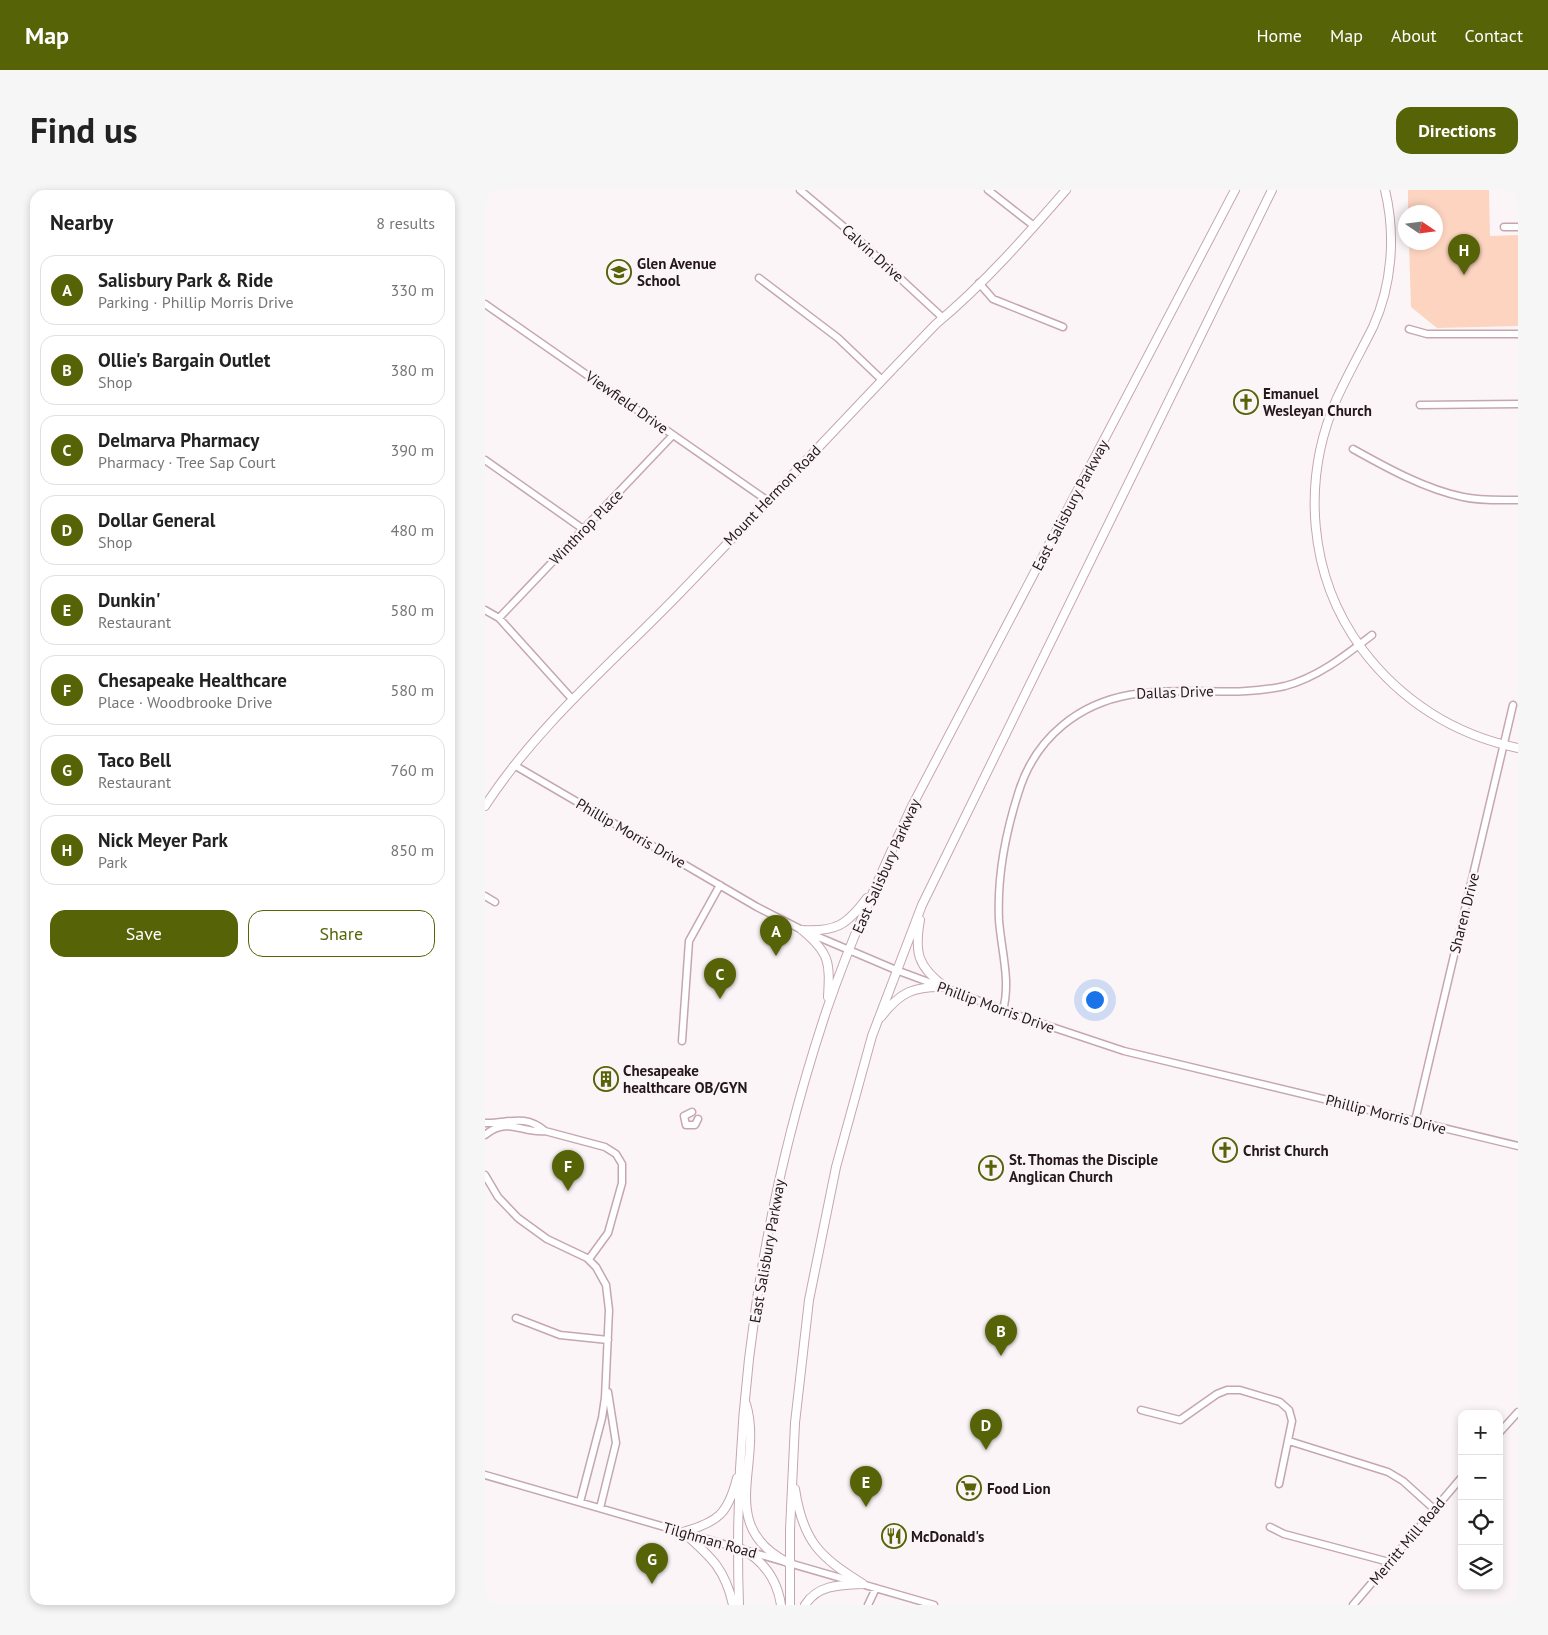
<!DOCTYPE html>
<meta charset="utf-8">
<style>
:root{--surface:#fff;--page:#f6f6f6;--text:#222;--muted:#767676;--line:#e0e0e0;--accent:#566307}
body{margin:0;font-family:"PT Sans",sans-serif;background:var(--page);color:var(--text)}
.controls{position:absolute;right:15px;bottom:15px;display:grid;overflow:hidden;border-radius:10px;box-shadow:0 2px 8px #0003}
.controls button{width:45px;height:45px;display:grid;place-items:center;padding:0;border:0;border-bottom:1px solid var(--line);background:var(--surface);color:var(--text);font:25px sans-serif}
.compass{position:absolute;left:913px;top:15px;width:45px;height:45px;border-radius:50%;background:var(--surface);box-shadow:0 2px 8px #0003;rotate:103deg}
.you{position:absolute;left:609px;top:809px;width:18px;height:18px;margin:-12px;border:4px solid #fff;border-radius:50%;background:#1a73e8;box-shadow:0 0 0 8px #1a73e833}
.badge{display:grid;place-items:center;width:32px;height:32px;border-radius:50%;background:var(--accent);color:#fff;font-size:16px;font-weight:700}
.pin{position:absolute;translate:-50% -41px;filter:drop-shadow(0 1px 2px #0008)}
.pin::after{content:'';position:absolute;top:26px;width:18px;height:15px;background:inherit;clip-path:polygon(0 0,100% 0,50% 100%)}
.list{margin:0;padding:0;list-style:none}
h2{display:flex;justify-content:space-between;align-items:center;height:65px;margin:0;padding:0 20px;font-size:21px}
h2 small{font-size:16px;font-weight:400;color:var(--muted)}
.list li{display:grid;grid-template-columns:32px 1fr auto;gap:15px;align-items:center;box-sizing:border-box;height:70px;margin:0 10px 10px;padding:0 10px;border:1px solid var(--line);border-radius:15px}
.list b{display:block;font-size:19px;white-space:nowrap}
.list p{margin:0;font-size:16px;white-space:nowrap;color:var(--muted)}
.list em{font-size:16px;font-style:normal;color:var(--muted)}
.actions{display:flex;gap:10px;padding:15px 20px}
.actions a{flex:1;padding:11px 0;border:1px solid var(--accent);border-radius:15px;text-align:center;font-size:18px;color:var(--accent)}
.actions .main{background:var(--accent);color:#fff}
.icon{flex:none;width:28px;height:28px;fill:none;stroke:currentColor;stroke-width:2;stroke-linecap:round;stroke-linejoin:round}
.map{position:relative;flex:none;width:1033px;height:1415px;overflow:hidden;border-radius:15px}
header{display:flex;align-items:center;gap:30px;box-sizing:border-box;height:70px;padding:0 25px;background:var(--accent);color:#fff}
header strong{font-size:24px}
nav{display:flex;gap:28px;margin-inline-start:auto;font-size:18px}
.intro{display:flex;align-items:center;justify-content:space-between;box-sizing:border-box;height:120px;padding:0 30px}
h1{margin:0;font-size:35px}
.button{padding:12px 22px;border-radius:15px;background:var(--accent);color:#fff;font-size:18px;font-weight:700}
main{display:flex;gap:30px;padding:0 30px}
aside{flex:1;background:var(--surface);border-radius:15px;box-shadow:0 2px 8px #0003}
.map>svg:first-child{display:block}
.green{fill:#fdd4c0}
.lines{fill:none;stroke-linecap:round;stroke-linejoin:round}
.minor-casing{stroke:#c5a7af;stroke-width:9}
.major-casing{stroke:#c5a7af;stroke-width:10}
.minor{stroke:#fff;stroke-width:6}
.major{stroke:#fff;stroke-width:8}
.labels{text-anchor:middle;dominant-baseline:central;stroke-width:5;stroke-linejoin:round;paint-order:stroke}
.street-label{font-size:15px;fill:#23181b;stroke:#fcf5f7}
.poi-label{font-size:15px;font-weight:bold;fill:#23181b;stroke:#fcf5f7;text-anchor:start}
</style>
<header>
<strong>Map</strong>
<nav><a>Home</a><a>Map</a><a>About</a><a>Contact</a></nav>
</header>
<div class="intro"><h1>Find us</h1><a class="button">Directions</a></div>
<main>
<aside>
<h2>Nearby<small>8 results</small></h2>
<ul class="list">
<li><span class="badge">A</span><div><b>Salisbury Park &amp; Ride</b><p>Parking · Phillip Morris Drive</p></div><em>330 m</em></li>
<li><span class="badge">B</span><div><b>Ollie's Bargain Outlet</b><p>Shop</p></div><em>380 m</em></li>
<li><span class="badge">C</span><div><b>Delmarva Pharmacy</b><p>Pharmacy · Tree Sap Court</p></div><em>390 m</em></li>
<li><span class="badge">D</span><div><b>Dollar General</b><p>Shop</p></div><em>480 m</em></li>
<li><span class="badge">E</span><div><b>Dunkin'</b><p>Restaurant</p></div><em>580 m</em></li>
<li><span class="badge">F</span><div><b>Chesapeake Healthcare</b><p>Place · Woodbrooke Drive</p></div><em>580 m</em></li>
<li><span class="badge">G</span><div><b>Taco Bell</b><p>Restaurant</p></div><em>760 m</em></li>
<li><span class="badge">H</span><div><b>Nick Meyer Park</b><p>Park</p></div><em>850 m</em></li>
</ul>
<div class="actions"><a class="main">Save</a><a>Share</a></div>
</aside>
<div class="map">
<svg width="1033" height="1415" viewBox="0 0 1033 1415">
<rect width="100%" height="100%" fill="#fcf5f7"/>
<path class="green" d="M923,0H1004L1005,46L1033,45V136L952,138L926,117L924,53L951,52V22H923Z"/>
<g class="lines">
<defs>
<path id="minor" d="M315,0L365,42L458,128
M503,0L549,36
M1019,37H1033
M274,88L353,148L397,190
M494,93L508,109L578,137
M0,114L283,311
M924,139L942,144H1033
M935,215L1033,214
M868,259C902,278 940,299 978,307C996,311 1015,310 1033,310
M0,270L98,339
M0,420L14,428L88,510
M14,428L188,245
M29,575L272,717L317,740L411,780L543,829L639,861L1033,956
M0,706L10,712
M518,820C526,791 516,759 514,730C512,687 520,645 533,604C541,577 556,553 578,535C645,480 723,513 800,496C832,488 861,465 887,445
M197,851L204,751L235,695
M207,922L199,926L201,935H210L213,929
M930,931L1028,515
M0,933C22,934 39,923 60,941L120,957L131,964L137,974V993L123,1043L104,1069
M0,945C23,926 38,944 60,941
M0,985L13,1007L33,1028L62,1049L102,1068L111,1077L121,1095L124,1120L120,1208L117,1228L95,1312
M31,1128L75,1145L123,1150
M656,1220L695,1230L732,1204L742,1200H755L795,1212L804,1220L807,1231L794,1294
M1014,1243L1033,1222
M804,1251L903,1282L918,1291L949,1319
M0,1285L449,1415
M115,1318L131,1253L123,1202
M785,1337L799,1344L904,1372
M383,1415L391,1398
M868,1415L977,1287"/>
<path id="major" d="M900,0C911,45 907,95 888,137C876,161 863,184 852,208C816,290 823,386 877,459C916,511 970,545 1033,558
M0,616C52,536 127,473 193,405C280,315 365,223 451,134C499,94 541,46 581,0
M435,730C429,763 433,777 460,797
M317,740C351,742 362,735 382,708
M317,740C345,763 345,773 343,807
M396,827C415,802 429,796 460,797
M261,1214C279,1273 229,1336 304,1373
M310,1299C318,1352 335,1367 378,1394
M198,1342C233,1332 243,1324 252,1288
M198,1342C225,1366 240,1378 248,1415
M253,1357C277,1369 292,1388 296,1415
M254,1415C247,1214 278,1010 342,819C366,749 396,683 427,616L750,0
M305,1415V1340L310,1233L324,1110L351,977L387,846L437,715L787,0
M320,1415C333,1394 357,1395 378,1394"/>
</defs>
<use href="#minor" class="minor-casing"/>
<use href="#major" class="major-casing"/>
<use href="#minor" class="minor"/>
<use href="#major" class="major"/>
</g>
<defs>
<symbol id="school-ring" viewBox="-11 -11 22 22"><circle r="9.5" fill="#fcf5f7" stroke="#566307" stroke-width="1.5"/><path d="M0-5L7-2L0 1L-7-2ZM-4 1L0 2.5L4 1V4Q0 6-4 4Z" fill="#566307"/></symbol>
<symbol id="church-ring" viewBox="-11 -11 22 22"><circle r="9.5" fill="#fcf5f7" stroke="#566307" stroke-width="1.5"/><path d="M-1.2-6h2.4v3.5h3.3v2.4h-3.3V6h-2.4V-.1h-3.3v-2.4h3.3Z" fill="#566307"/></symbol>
<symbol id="building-ring" viewBox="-11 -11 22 22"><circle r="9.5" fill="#fcf5f7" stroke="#566307" stroke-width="1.5"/><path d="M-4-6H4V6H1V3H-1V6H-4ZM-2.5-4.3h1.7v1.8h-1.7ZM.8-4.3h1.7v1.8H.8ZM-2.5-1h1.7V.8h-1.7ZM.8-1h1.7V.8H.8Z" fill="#566307"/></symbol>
<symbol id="supermarket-ring" viewBox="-11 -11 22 22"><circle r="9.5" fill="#fcf5f7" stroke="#566307" stroke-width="1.5"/><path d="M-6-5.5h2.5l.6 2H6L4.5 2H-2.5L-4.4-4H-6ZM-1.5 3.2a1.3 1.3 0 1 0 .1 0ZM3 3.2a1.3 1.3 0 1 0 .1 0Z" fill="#566307"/></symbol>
<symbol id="restaurant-ring" viewBox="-11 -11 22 22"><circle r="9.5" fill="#fcf5f7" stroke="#566307" stroke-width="1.5"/><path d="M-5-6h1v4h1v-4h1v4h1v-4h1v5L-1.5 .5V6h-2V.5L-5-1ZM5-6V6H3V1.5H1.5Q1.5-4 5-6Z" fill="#566307"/></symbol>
</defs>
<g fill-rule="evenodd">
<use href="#school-ring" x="120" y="68" width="28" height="28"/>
<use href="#church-ring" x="747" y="198" width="28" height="28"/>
<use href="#building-ring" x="107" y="875" width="28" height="28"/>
<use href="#church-ring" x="726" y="946" width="28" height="28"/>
<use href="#church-ring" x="492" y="964" width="28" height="28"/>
<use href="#supermarket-ring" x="470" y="1284" width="28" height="28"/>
<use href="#restaurant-ring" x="395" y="1332" width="28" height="28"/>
</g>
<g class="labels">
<g class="street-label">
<text transform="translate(388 63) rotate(42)">Calvin Drive</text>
<text transform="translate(142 212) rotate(35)">Viewfield Drive</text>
<text transform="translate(287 305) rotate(-46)">Mount Hermon Road</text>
<text transform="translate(585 315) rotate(-62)">East Salisbury Parkway</text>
<text transform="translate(101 337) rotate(-46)">Winthrop Place</text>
<text transform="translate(690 502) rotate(-2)">Dallas Drive</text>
<text transform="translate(146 643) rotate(30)">Phillip Morris Drive</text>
<text transform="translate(401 676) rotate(-66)">East Salisbury Parkway</text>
<text transform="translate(979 723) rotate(-76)">Sharen Drive</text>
<text transform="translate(511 817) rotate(20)">Phillip Morris Drive</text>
<text transform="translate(901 924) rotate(14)">Phillip Morris Drive</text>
<text transform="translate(282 1061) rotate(-80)">East Salisbury Parkway</text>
<text transform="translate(225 1350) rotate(16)">Tilghman Road</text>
<text transform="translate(922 1351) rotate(-50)">Merritt Mill Road</text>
</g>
<g class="poi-label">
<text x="152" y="73">Glen Avenue<tspan x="152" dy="17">School</tspan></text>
<text x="778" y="203">Emanuel<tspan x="778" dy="17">Wesleyan Church</tspan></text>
<text x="138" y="880">Chesapeake<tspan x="138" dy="17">healthcare OB/GYN</tspan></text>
<text x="758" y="960">Christ Church</text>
<text x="524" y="969">St. Thomas the Disciple<tspan x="524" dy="17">Anglican Church</tspan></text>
<text x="502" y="1298">Food Lion</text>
<text x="426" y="1346">McDonald's</text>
</g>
</g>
</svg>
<div class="controls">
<button>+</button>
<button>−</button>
<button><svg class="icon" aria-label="locate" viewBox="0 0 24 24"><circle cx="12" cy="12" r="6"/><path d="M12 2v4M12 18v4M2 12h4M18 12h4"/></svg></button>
<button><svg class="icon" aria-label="layers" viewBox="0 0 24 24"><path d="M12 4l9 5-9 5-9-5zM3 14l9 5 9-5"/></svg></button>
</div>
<svg class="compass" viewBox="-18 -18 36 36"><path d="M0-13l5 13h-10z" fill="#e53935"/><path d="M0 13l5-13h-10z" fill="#767676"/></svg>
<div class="you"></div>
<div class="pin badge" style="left:291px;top:766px">A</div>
<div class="pin badge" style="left:516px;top:1166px">B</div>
<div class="pin badge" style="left:235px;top:809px">C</div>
<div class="pin badge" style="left:501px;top:1260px">D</div>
<div class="pin badge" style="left:381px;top:1317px">E</div>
<div class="pin badge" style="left:83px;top:1001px">F</div>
<div class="pin badge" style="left:167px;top:1394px">G</div>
<div class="pin badge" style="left:979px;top:85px">H</div>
</div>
</main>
